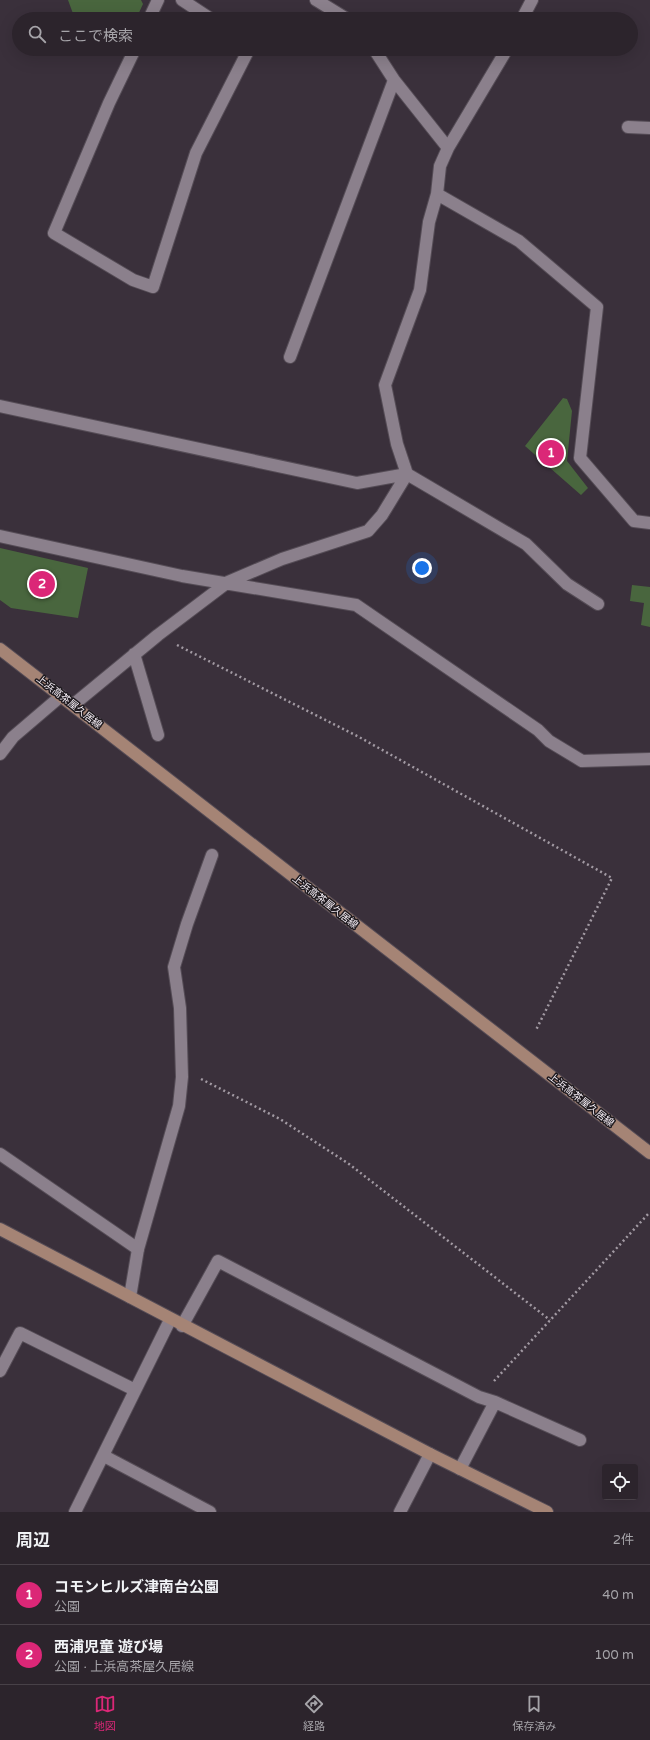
<!DOCTYPE html>
<html lang="ja">
<meta charset="utf-8">
<style>
:root{--surface:#2c242c;--page:#383038;--text:#f1f3f6;--muted:#a6a4a9;--line:#484148;--accent:#db2777}
body{margin:0;font-family:"Varela Round","Noto Sans JP",sans-serif;background:var(--page);color:var(--text)}
.controls{position:absolute;right:12px;bottom:12px;display:grid;overflow:hidden;border-radius:4px;box-shadow:0 4px 16px #0002}
.controls button{width:36px;height:36px;display:grid;place-items:center;padding:0;border:0;border-bottom:1px solid var(--line);background:var(--surface);color:var(--text);font:20px sans-serif}
.you{position:absolute;left:422px;top:568px;width:14px;height:14px;margin:-10px;border:3px solid #fff;border-radius:50%;background:#1a73e8;box-shadow:0 0 0 6px #1a73e833}
.badge{display:grid;place-items:center;width:26px;height:26px;border-radius:50%;background:var(--accent);color:#fff;font-size:13px;font-weight:700}
.pin{position:absolute;translate:-50% -50%;border:2px solid #fff;box-shadow:0 1px 4px #0006}
.list{margin:0;padding:0;list-style:none}
h2{display:flex;justify-content:space-between;align-items:center;height:52px;margin:0;padding:0 16px;font-size:17px}
h2 small{font-size:13px;font-weight:400;color:var(--muted)}
.list li{display:grid;grid-template-columns:26px 1fr auto;gap:12px;align-items:center;box-sizing:border-box;height:60px;padding:0 16px;border-top:1px solid var(--line)}
.list b{display:block;font-size:15px;white-space:nowrap}
.list p{margin:0;font-size:13px;white-space:nowrap;color:var(--muted)}
.list em{font-size:13px;font-style:normal;color:var(--muted)}
.icon{flex:none;width:22px;height:22px;fill:none;stroke:currentColor;stroke-width:2;stroke-linecap:round;stroke-linejoin:round}
.map{position:relative;flex:none;width:650px;height:1512px;overflow:hidden}
.search{position:absolute;background:var(--surface);box-shadow:0 4px 16px #0002;left:12px;right:12px;top:12px;height:44px;display:flex;align-items:center;gap:10px;box-sizing:border-box;padding:0 14px;border-radius:22px;color:var(--muted);font-size:15px}
.sheet{height:172px;background:var(--surface)}
nav{display:flex;justify-content:space-around;align-items:center;box-sizing:border-box;height:56px;border-top:1px solid var(--line);background:var(--surface);font-size:11px;color:var(--muted)}
nav a{display:grid;justify-items:center;gap:2px}
nav .on{color:var(--accent)}
.map>svg:first-child{display:block}
.green{fill:#49663e}
.lines{fill:none;stroke-linecap:round;stroke-linejoin:round}
.lane-casing{stroke:#554c56;stroke-width:14}
.street-casing{stroke:#554c56;stroke-width:14}
.secondary-casing{stroke:#554c56;stroke-width:14}
.path{stroke:#a29aa3;stroke-width:2.5;stroke-dasharray:2 3;stroke-linecap:butt}
.lane{stroke:#8b808c;stroke-width:12}
.street{stroke:#8b808c;stroke-width:12}
.secondary{stroke:#a58475;stroke-width:12}
.labels{text-anchor:middle;dominant-baseline:central;stroke-width:3;stroke-linejoin:round;paint-order:stroke}
.street-label{font-size:10px;fill:#f9f2f9;stroke:#1e1a1f}
</style>
<div class="map">
<svg width="650" height="1512" viewBox="0 0 650 1512">
<rect width="100%" height="100%" fill="#3a303b"/>
<path class="green" d="M68,0H141L143,4L136,19H75Z
M563,398L567,399L572,411L567,461L588,488L581,495L525,446Z
M0,548L88,568L78,618L11,608L0,600Z
M632,585L650,587V627L641,625L644,603L630,601Z"/>
<g class="lines">
<defs>
<path id="lane" d="M130,1297L138,1249L179,1106L182,1077L180,1008L174,967L187,924L212,855"/>
<path id="street" d="M182,0L211,19
M316,0L347,19
M149,19L158,0
M522,19L532,0
M135,49L109,103L54,233L133,280L153,287L196,153L249,49
M374,49L394,80L448,148
M507,49L448,148L440,166L437,194L429,222L420,290L385,385L397,444L407,474L526,544L567,584L598,604
M628,127L650,128
M437,194L519,241L597,307L580,458L634,521L650,523
M290,357L394,80
M0,406L357,483L407,474
M0,536L182,576L356,605L538,730L549,741L582,761L650,759
M134,654L158,735
M73,705L158,635L228,582L282,559L368,531L382,515L407,474
M0,754L13,737L61,696
M0,1154L138,1249
M182,1326L218,1261L479,1397L495,1402L580,1440
M0,1371L20,1333L135,1390
M104,1456L210,1512
M460,1469L495,1402
M75,1512L170,1320
M400,1512L430,1454"/>
<path id="secondary" d="M0,649L650,1153
M0,1229L430,1454L547,1512"/>
</defs>
<use href="#lane" class="lane-casing"/>
<use href="#street" class="street-casing"/>
<use href="#secondary" class="secondary-casing"/>
<path class="path" d="M177,645L359,737L612,878L536,1030
M201,1079L280,1119L349,1164L550,1320
M494,1381L650,1212"/>
<use href="#lane" class="lane"/>
<use href="#street" class="street"/>
<use href="#secondary" class="secondary"/>
</g>
<g class="labels">
<g class="street-label">
<text transform="translate(69 702) rotate(38)">上浜高茶屋久居線</text>
<text transform="translate(325 902) rotate(38)">上浜高茶屋久居線</text>
<text transform="translate(581 1100) rotate(38)">上浜高茶屋久居線</text>
</g>
</g>
</svg>
<div class="controls">
<button><svg class="icon" aria-label="locate" viewBox="0 0 24 24"><circle cx="12" cy="12" r="6"/><path d="M12 2v4M12 18v4M2 12h4M18 12h4"/></svg></button>
</div>
<div class="you"></div>
<div class="pin badge" style="left:551px;top:453px">1</div>
<div class="pin badge" style="left:42px;top:584px">2</div>
<div class="search"><svg class="icon" aria-label="search" viewBox="0 0 24 24"><circle cx="10" cy="10" r="6"/><path d="M15 15l6 6"/></svg>ここで検索</div>
</div>
<section class="sheet">
<h2>周辺<small>2件</small></h2>
<ul class="list">
<li><span class="badge">1</span><div><b>コモンヒルズ津南台公園</b><p>公園</p></div><em>40 m</em></li>
<li><span class="badge">2</span><div><b>西浦児童 遊び場</b><p>公園 · 上浜高茶屋久居線</p></div><em>100 m</em></li>
</ul>
</section>
<nav>
<a class="on"><svg class="icon" aria-label="map" viewBox="0 0 24 24"><path d="M3 6l6-2 6 2 6-2v14l-6 2-6-2-6 2zM9 4v14M15 6v14"/></svg>地図</a>
<a><svg class="icon" aria-label="directions" viewBox="0 0 24 24"><path d="M12 3l9 9-9 9-9-9zM9 14v-3h6M13 9l2 2-2 2"/></svg>経路</a>
<a><svg class="icon" aria-label="saved" viewBox="0 0 24 24"><path d="M7 4h10v16l-5-4-5 4z"/></svg>保存済み</a>
</nav>
